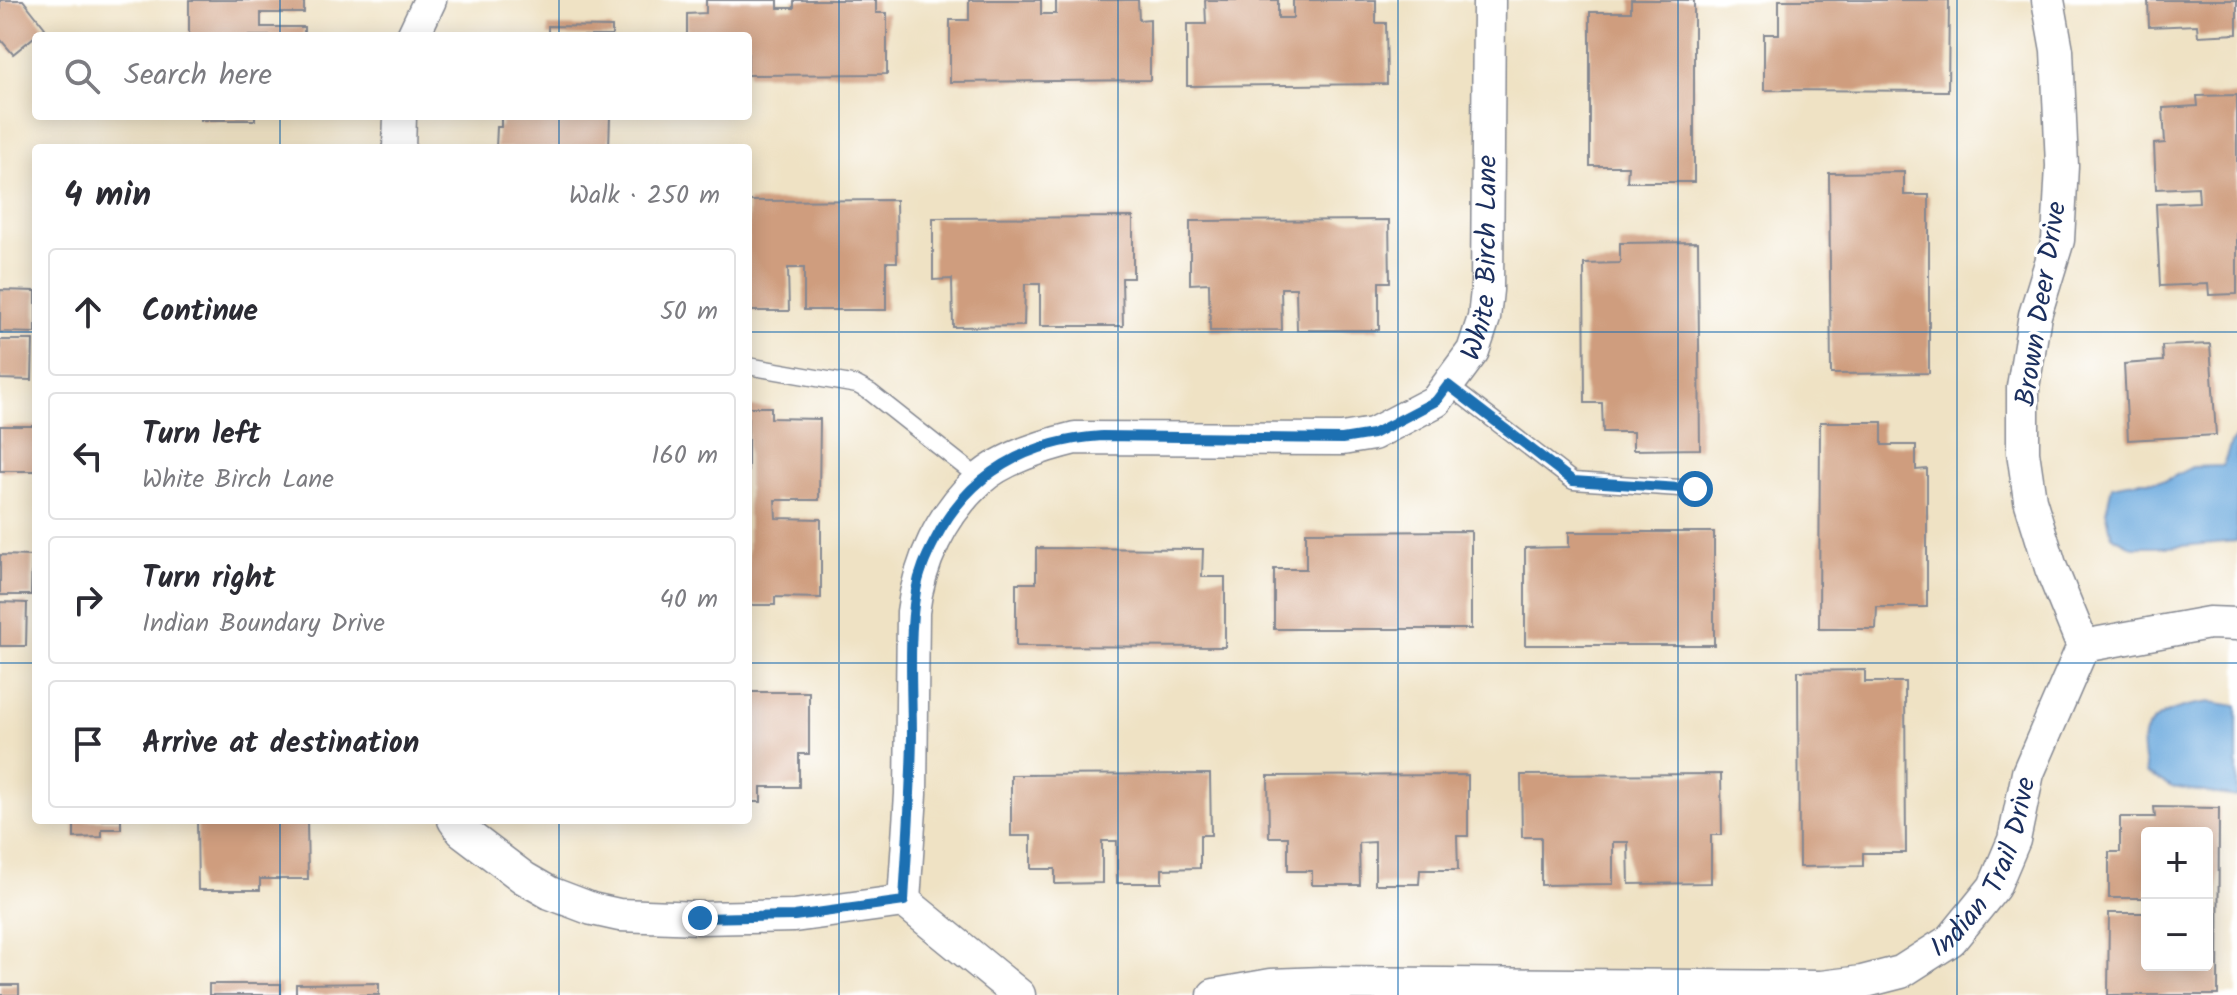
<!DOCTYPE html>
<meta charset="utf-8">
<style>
:root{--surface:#fff;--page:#f7f7f7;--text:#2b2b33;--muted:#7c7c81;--line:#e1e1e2}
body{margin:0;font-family:Kalam,sans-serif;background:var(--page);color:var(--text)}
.controls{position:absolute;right:24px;bottom:24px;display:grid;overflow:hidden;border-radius:8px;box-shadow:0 4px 20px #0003}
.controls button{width:72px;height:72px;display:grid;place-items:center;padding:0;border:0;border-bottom:2px solid var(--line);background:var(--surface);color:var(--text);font:40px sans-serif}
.stop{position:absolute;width:24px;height:24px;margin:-18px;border:6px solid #1f6fb2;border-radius:50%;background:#fff}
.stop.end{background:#1f6fb2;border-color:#fff;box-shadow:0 2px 8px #0008}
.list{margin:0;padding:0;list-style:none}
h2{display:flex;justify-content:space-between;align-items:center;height:104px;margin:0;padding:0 32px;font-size:34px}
h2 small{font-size:26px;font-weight:400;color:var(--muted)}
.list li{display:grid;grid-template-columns:52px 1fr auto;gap:24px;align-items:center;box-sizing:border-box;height:128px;margin:0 16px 16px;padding:0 16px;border:2px solid var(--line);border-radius:8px}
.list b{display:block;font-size:30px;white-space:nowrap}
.list p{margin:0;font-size:26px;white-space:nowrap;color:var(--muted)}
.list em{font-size:26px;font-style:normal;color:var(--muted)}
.icon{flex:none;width:44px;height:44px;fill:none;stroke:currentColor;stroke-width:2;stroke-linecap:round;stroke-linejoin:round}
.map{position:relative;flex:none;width:2237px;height:995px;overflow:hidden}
.search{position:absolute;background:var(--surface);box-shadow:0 4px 20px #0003;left:32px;top:32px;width:720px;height:88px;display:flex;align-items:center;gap:20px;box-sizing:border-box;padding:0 28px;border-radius:8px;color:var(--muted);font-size:30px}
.panel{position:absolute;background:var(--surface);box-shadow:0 4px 20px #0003;left:32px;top:144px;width:720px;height:680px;border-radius:8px}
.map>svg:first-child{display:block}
.water{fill:#6aa9dd;stroke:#426c9e;stroke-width:2}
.building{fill:#cf9d7e}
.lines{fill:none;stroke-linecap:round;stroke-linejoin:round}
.service-casing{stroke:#858891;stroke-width:19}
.minor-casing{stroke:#858891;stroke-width:35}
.service{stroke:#fff;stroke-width:16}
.minor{stroke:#fff;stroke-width:32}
.route{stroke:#1f6fb2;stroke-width:10}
.grid{fill:none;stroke:#1f6fb2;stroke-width:2;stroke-opacity:0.55}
.labels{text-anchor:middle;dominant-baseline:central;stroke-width:7;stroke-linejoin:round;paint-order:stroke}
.street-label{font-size:28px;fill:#1b2f5e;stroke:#fff}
</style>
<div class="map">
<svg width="2237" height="995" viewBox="0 0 2237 995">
<rect width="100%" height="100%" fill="#fff"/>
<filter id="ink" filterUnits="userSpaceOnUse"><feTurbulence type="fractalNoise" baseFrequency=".0125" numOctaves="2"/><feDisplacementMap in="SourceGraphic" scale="16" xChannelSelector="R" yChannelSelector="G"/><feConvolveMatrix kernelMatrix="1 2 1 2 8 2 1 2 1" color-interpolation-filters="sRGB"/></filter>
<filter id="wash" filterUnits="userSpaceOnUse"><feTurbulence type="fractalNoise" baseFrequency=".006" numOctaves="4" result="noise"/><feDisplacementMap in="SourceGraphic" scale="32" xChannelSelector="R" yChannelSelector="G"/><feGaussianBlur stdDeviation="1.8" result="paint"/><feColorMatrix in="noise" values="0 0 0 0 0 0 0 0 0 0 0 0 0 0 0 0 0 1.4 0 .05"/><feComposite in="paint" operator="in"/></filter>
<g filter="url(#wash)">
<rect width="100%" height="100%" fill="#efe2c4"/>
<path class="water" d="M2237,436V541L2169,547H2133L2112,536L2106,511L2112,486L2139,481H2165L2192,467L2223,466L2231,443Z
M2211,702L2237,706V797L2172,787L2146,773C2145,763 2141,749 2143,740C2149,711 2187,705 2211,702Z"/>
<g id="blocks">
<path class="building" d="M0,0H23L45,28L13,54L0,39Z
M189,0H304V13H261V27H304V36H189Z
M706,0H778V8H794V0H876V13H887V74L748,75V36H687V14L706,13Z
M969,0H1041V14H1056V0H1138L1139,20L1150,19V80L950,82V20H969Z
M1205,0H1278V18H1293V0H1376V23H1386L1387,84L1187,86V24H1206Z
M1631,0H1694V182H1627L1628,166H1590V12H1631Z
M1779,0H1949L1948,91L1764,90V34H1779Z
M2148,0H2237V34L2198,36L2197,25L2149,27Z
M548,26L612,27V36H548Z
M2237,95V294L2209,295L2208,284L2160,286L2156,204L2199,202L2198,187L2156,189L2154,144L2165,143L2163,108L2198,106L2197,96Z
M201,116H255V120H201Z
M501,116H610L609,148H496L497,127H501Z
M1904,172V195H1929V373L1831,374L1829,173Z
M896,200L897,262H886V310H804V268H788L789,311H748V201Z
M1133,217V278H1122L1123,326H1040V284H1025L1024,326L953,327L952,279L933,280V218Z
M1389,220L1390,282H1379V330H1297L1296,288H1281L1282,330L1210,331L1209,283L1190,284V221Z
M1698,242L1700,449L1633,450V432H1603L1602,403H1585L1584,264L1620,263V243Z
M0,290L36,291V333L0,332Z
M0,340H33L32,380L0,379Z
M2210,344L2216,435L2128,440L2124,364L2163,361L2162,346Z
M748,407H771V418L820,419L819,500H775L776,518L821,519V598L775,597V605H748Z
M1820,422H1882V445H1916V470L1927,469V607H1877L1876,629H1819Z
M0,426H36V471H0Z
M1471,531V629H1274V569H1306V532Z
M1569,532H1714V645H1525V548L1569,547Z
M1036,548L1203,549L1202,577H1225V647L1016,646V583H1036Z
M0,555L32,556L31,595H0Z
M0,602L27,603L26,646H0Z
M1865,670V682H1905L1906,853H1863V866L1799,867L1798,671Z
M748,692H809V754H799V787H761V802H748Z
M1210,774L1211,835H1200V868L1162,869V883H1117V841H1102V883L1055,884V869H1031V836H1011V775Z
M1721,774L1722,835H1711V883L1629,884L1628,842H1613V884L1541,885V837H1522L1521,775Z
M1468,775V836H1457L1458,870H1420L1419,884H1375V842L1359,843L1360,885H1312V871H1288V837H1269L1268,776Z
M2154,807L2219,808L2218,995H2108L2109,913H2147V965H2207V833H2147V898H2109V852H2120V817H2155Z
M74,820H121V829H102V837L74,838Z
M197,820H307L308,879H260V890H198Z
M379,983V995H296V984Z
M209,984H281V995H209Z
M0,985H19V995H0Z"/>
</g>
</g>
<g filter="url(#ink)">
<use href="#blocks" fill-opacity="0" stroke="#858891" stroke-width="2"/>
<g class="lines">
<defs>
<path id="service" d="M748,366L857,385L870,392L980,479
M1448,385L1573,481L1695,489"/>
<g id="minor">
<path d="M2048,0L2057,50L2062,166L2058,240L2035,315L2023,387V452L2030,500L2051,568L2083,646"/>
<path d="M413,36L430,0"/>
<path d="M399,148L400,116"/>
<path d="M2083,646L2209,623L2237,624"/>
<path d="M454,820L462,831L524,878L550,893L592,909L619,915L700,918L794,916L904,901L1019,995"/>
<path id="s1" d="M904,901L911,794L913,612C919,563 941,515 979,480C1001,459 1046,445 1075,438L1342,439L1373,434L1436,401L1473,351L1484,318L1487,290L1489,0"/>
<path id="s2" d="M1214,995L1271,985L1322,983L1821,987L1862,982L1901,972L1951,940L1994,887L2014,840L2028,773L2083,646"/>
</g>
</defs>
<use href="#service" class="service-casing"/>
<use href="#minor" class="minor-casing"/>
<use href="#service" class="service"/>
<use href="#minor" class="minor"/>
</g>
</g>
<g class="lines" filter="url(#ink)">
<path class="route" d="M700,918L794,916L904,901C907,846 911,792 912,737C912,689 908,638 916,591C919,572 926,557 935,540C969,473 1028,441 1102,436L1342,439L1373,434L1436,401L1448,385L1573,481L1695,489"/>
</g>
<path class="grid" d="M280,0V36M559,0V36M839,0V995M1118,0V995M1398,0V995M1678,0V995M1957,0V995M280,116V148M559,116V148M0,332H36M748,332H2237M0,663H36M748,663H2237M280,820V995M559,820V995"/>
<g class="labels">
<g class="street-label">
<text stroke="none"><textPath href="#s1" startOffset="1072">White Birch Lane</textPath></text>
<text transform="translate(2042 304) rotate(-81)">Brown Deer Drive</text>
<text stroke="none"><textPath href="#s2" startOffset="830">Indian Trail Drive</textPath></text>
</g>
</g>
</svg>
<div class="controls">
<button>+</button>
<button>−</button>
</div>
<div class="stop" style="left:1695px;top:489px"></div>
<div class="stop end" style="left:700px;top:918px"></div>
<div class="search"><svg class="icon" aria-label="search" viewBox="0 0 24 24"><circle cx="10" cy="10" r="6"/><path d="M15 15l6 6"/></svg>Search here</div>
<section class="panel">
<h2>4 min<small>Walk · 250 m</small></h2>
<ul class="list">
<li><svg class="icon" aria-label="ahead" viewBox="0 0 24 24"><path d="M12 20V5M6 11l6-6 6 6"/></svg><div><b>Continue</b></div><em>50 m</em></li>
<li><svg class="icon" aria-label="left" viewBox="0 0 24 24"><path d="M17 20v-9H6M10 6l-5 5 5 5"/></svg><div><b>Turn left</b><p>White Birch Lane</p></div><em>160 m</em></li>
<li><svg class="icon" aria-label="right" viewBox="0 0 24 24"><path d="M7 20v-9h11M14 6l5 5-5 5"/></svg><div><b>Turn right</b><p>Indian Boundary Drive</p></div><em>40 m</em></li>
<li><svg class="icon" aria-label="arrive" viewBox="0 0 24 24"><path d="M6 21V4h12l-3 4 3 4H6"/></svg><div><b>Arrive at destination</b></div></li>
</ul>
</section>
</div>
